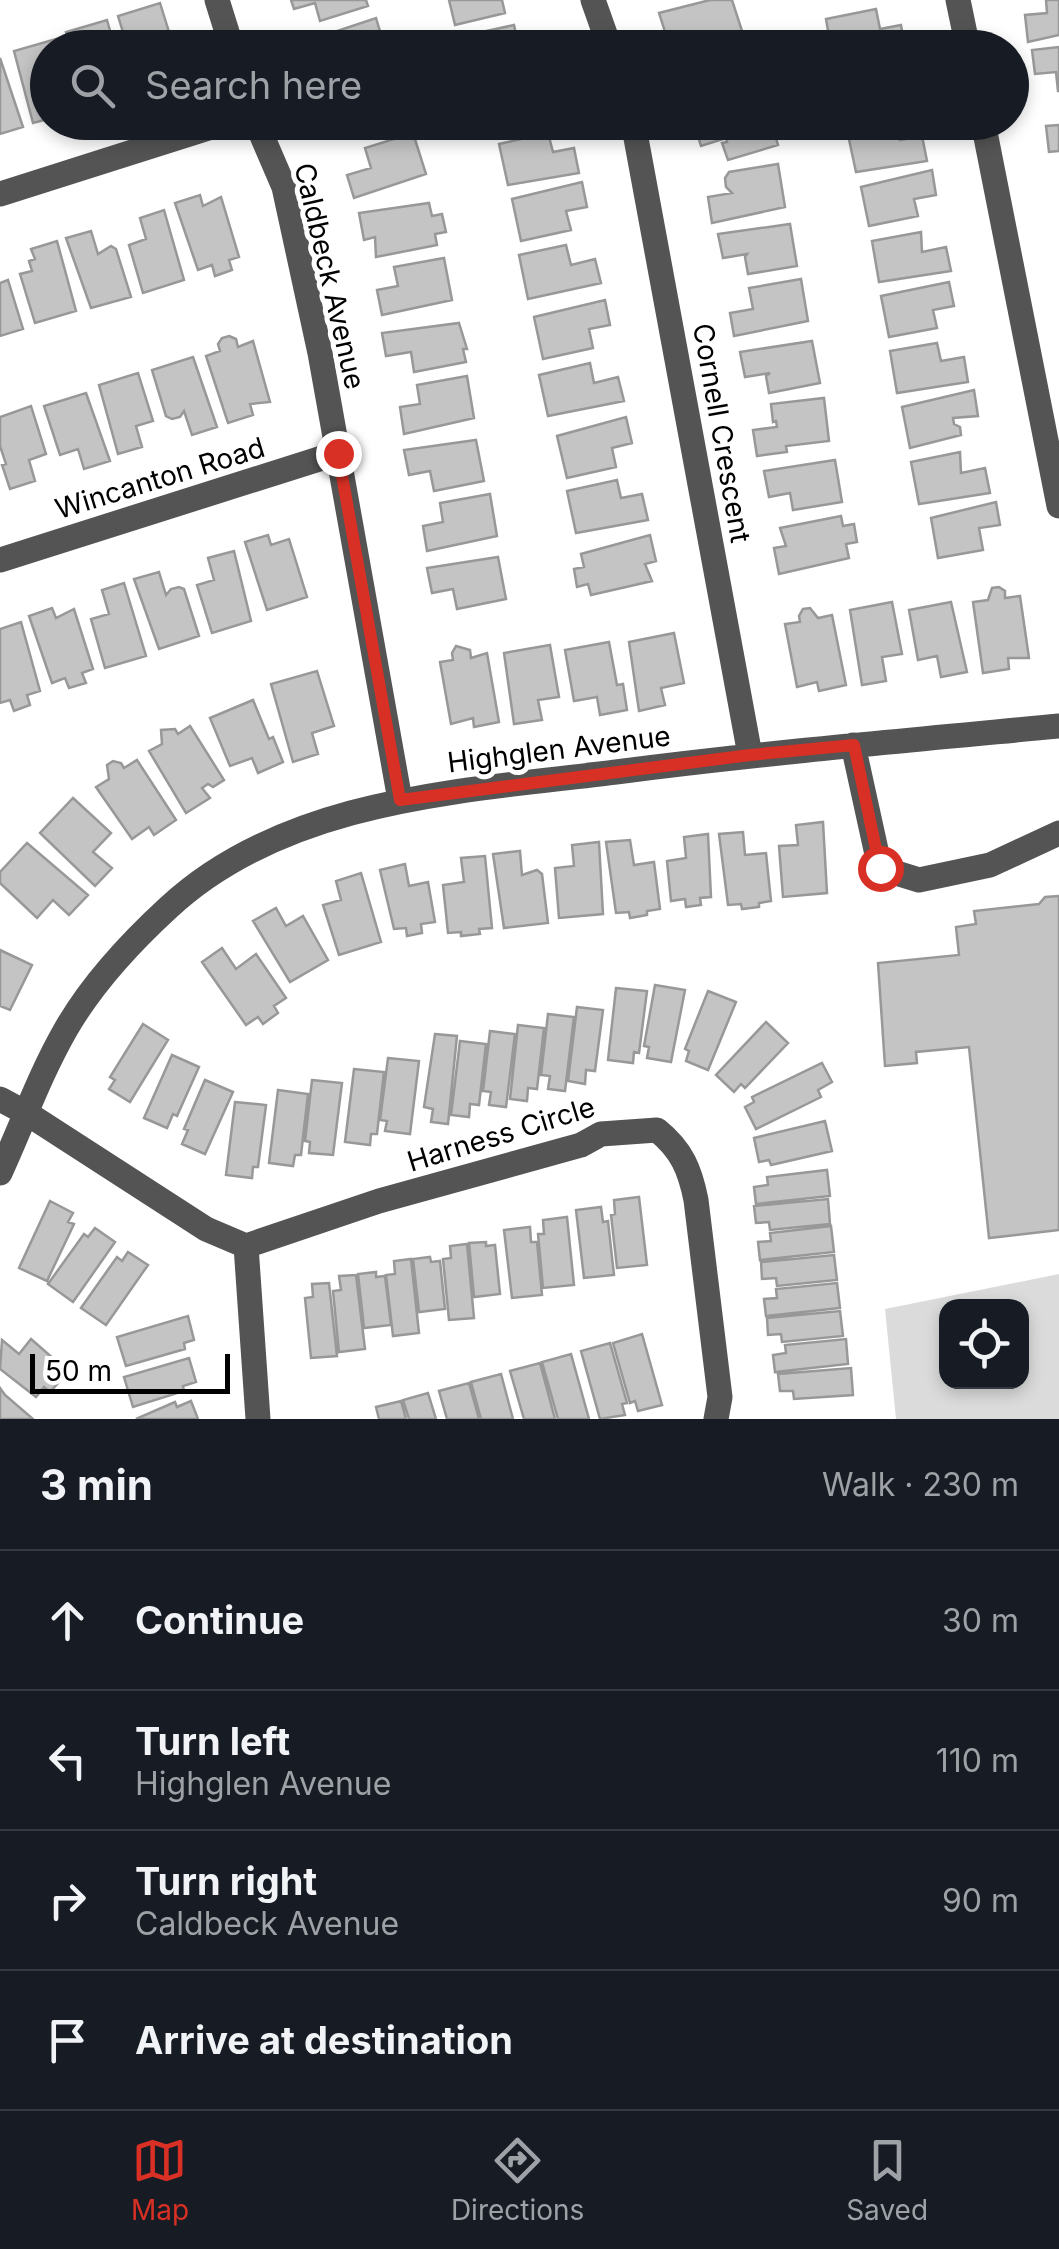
<!DOCTYPE html>
<meta charset="utf-8">
<style>
:root{--surface:#171b24;--page:#20242c;--text:#f1f3f6;--muted:#9ea1a6;--line:#363941;--accent:#d93025}
body{margin:0;font-family:Inter,sans-serif;background:var(--page);color:var(--text)}
.controls{position:absolute;right:30px;bottom:30px;display:grid;overflow:hidden;border-radius:20px;box-shadow:0 5px 15px #0003}
.controls button{width:90px;height:90px;display:grid;place-items:center;padding:0;border:0;border-bottom:2px solid var(--line);background:var(--surface);color:var(--text);font:50px sans-serif}
.scale{position:absolute;left:30px;bottom:25px;width:200px;box-sizing:border-box;padding-left:10px;border:5px solid #000;border-top:0;font-size:28px;line-height:35px;white-space:nowrap;color:#000;-webkit-text-stroke:8px #fff;paint-order:stroke}
.stop{position:absolute;width:30px;height:30px;margin:-22px;border:8px solid #d93025;border-radius:50%;background:#fff}
.stop.end{background:#d93025;border-color:#fff;box-shadow:0 2px 10px #0008}
.list{margin:0;padding:0;list-style:none}
h2{display:flex;justify-content:space-between;align-items:center;height:130px;margin:0;padding:0 40px;font-size:42px}
h2 small{font-size:32px;font-weight:400;color:var(--muted)}
.list li{display:grid;grid-template-columns:65px 1fr auto;gap:30px;align-items:center;box-sizing:border-box;height:140px;padding:0 40px;border-top:2px solid var(--line)}
.list b{display:block;font-size:38px;white-space:nowrap}
.list p{margin:0;font-size:32px;white-space:nowrap;color:var(--muted)}
.list em{font-size:32px;font-style:normal;color:var(--muted)}
.icon{flex:none;width:55px;height:55px;fill:none;stroke:currentColor;stroke-width:2;stroke-linecap:round;stroke-linejoin:round}
.map{position:relative;flex:none;width:1059px;height:1419px;overflow:hidden}
.search{position:absolute;background:var(--surface);box-shadow:0 5px 15px #0003;left:30px;right:30px;top:30px;height:110px;display:flex;align-items:center;gap:25px;box-sizing:border-box;padding:0 35px;border-radius:55px;color:var(--muted);font-size:38px}
.sheet{height:690px;background:var(--surface)}
nav{display:flex;justify-content:space-around;align-items:center;box-sizing:border-box;height:140px;border-top:2px solid var(--line);background:var(--surface);font-size:28px;color:var(--muted)}
nav a{display:grid;justify-items:center;gap:5px}
nav .on{color:var(--accent)}
.map>svg:first-child{display:block}
.green{fill:#dbdbdb;fill-rule:evenodd}
.building{fill:#c4c4c4;stroke:#989898;stroke-width:2.5}
.lines{fill:none;stroke-linecap:round;stroke-linejoin:round}
.minor{stroke:#545454;stroke-width:25}
.route{stroke:#d93025;stroke-width:12}
.labels{text-anchor:middle;dominant-baseline:central;stroke-width:10;stroke-linejoin:round;paint-order:stroke}
.street-label{font-size:28px;fill:#000;stroke:#fff}
</style>
<div class="map">
<svg width="1059" height="1419" viewBox="0 0 1059 1419">
<rect width="100%" height="100%" fill="#fff"/>
<path class="green" d="M1059,1274V1419H896L885,1309ZM946,1306H1022V1382H946Z"/>
<path class="building" d="M291,0H366L368,6L320,21L315,3L294,9Z
M449,0H502L505,13L455,25Z
M710,0H732L743,34L700,48H694L689,32L667,38L659,13Z
M1046,0H1059V35L1028,42L1025,15L1047,13Z
M160,3L174,48H128L118,16Z
M876,9L880,29L901,25L905,48H831L826,19Z
M376,18L385,48H332L328,34Z
M107,20L115,48H70L66,32Z
M514,25L518,44L539,40L541,48H467L464,36Z
M56,39L59,48H48V119L33,123L14,51Z
M1059,47V91H1058L1056,72L1035,74L1032,50Z
M0,58L23,127L0,134Z
M354,122H401L359,136Z
M771,122L778,145L728,160L722,143L727,142L726,138L701,146L694,123Z
M886,122H896L900,140L922,136L927,161L856,172L847,130Z
M1059,125V151L1049,152L1046,126Z
M413,133L426,174L354,198L347,175L371,168L365,148Z
M548,133L553,152L574,148L579,173L508,185L499,144Z
M778,164L785,207L712,223L708,197L732,193L726,187L725,178L729,172Z
M932,170L936,195L914,199L918,216L869,226L861,187Z
M582,182L587,207L566,211L571,230L521,241L512,199Z
M200,195L203,206L221,197L239,257L229,260L232,270L215,276L212,265L198,270L175,203Z
M429,203L432,216L442,214L446,232L435,234L437,245L376,257L375,237L364,240L359,213Z
M164,210L184,280L143,293L129,245L146,239L140,218Z
M790,224L797,266L748,274L745,257L747,254L723,258L718,234Z
M91,231L98,254L111,246L116,249L131,297L91,308L66,238Z
M921,232L922,252L946,247L951,271L879,282L872,241Z
M57,241L76,311L35,323L20,274L32,271L29,261L35,259L31,249Z
M566,245L571,265L595,259L601,283L528,299L519,255Z
M444,258L452,300L382,315L377,290L398,286L394,267Z
M801,279L808,321L734,336L730,313L753,309L749,288Z
M8,280L23,329L0,336V283Z
M949,282L954,306L933,310L937,328L889,337L881,296Z
M605,300L610,325L589,329L593,348L543,359L534,317Z
M459,323L467,349H463L466,362L414,372L411,352L386,356L382,333Z
M229,336L236,339L238,347L253,341L270,402L250,404L253,415L228,423L206,356L220,351L218,344L222,338Z
M812,341L820,383L769,393L766,376L770,373L745,377L740,352Z
M937,343L941,361L964,357L968,382L897,393L890,351Z
M193,357L217,427L192,435L184,411L180,417L172,419L166,416L152,370Z
M590,363L594,383L618,377L624,401L548,416L539,375Z
M138,373L153,421L136,426L142,447L118,454L99,385Z
M467,376L474,418L404,434L400,407L420,404L417,385Z
M974,390L978,416L953,418L954,424L960,427L961,435L910,448L902,407Z
M86,393L110,461L84,469L78,449L60,455L44,406Z
M824,398L829,441L786,446L787,452L757,456L753,430L777,427L776,421L773,422L771,404Z
M31,406L46,454L29,460L35,481L10,489L2,465L6,464L0,446V417Z
M626,417L632,443L612,448L616,467L567,478L557,436Z
M476,440L484,481L434,491L430,471L409,475L404,450Z
M960,452L961,473L985,468L990,493L919,504L911,462Z
M835,460L842,502L793,510L790,493L769,497L764,471Z
M617,480L621,498L642,494L648,520L576,533L567,491Z
M490,494L497,536L427,551L423,526L443,522L440,503Z
M996,502L1000,525L979,528L983,550L938,558L931,518Z
M841,516L843,526L854,524L857,542L846,544L849,558L779,574L774,548L786,546L780,528Z
M268,535L271,545L289,539L307,597L267,610L245,542Z
M650,535L656,561L645,564L652,581L591,595L588,584L577,587L574,569L584,567L581,554Z
M234,551L251,621L212,633L197,585L214,580L208,558Z
M498,557L506,599L457,609L453,589L432,593L427,568Z
M159,572L166,595L171,589L179,587L184,589L199,636L159,649L134,579Z
M124,583L146,656L105,668L91,619L109,614L102,590Z
M999,587L1005,591V598L1020,596L1029,658H1008L1009,669L983,673L973,602L988,600L992,588Z
M892,602L902,654L882,657L886,681L862,685L850,610Z
M951,602L967,672L941,677L937,656L918,660L909,610Z
M52,608L56,618L74,609L93,669L82,673L86,683L69,688L65,678L52,683L29,616Z
M810,608L818,618L832,615L846,685L819,691L817,682L797,687L785,624L800,622L799,616L803,609Z
M21,622L40,691L27,695L30,705L14,711L10,700L0,703V629Z
M674,633L684,683L661,688L665,705L639,711L629,642Z
M609,642L617,685L623,684L627,710L600,715L597,697L574,701L565,650Z
M550,645L559,697L538,700L542,720L514,724L504,653Z
M456,646L470,650L471,658L487,653L499,722L474,727L473,718L451,724L440,662L453,660L452,653Z
M317,671L334,726L312,733L318,754L293,762L271,684Z
M253,700L269,739L273,737L283,762L258,773L252,758L230,766L210,718Z
M190,726L224,780L213,787L208,784L202,788L210,798L186,813L149,751L162,744L161,730L175,729L178,734Z
M137,760L176,820L154,835L149,827L132,839L96,787L109,779L107,765L113,761L121,763L124,768Z
M73,798L111,833L93,852L112,868L95,886L40,833Z
M823,822L827,893L783,897L779,846L798,845L796,825Z
M743,832L745,855L766,853L771,901L759,903V907L742,909L741,904L728,905L719,834Z
M708,834L711,897L700,898L701,905L686,907L685,899L671,901L667,861L686,858L684,837Z
M630,840L634,865L654,862L660,909L647,911V915L630,918L629,912L616,913L606,842Z
M599,842L603,914L559,918L555,868L574,866L572,845Z
M27,843L88,895L69,915L53,900L37,918L0,883V872Z
M520,851L522,875L537,870L542,874L548,923L504,928L493,854Z
M485,856L492,928L479,929L480,934L461,936V932L448,933L443,885L464,882L461,858Z
M405,864L409,886L428,882L435,922L421,924L422,933L407,936L406,928L394,929L380,870Z
M361,873L381,942L339,955L323,905L341,900L336,881Z
M1059,896V1230L989,1238L969,1047L916,1052L917,1063L885,1066L878,963L959,955L956,927L976,924L974,911L1039,904L1045,897Z
M276,908L286,926L303,916L328,960L290,982L253,921Z
M222,948L236,969L256,954L286,998L274,1006L278,1013L263,1024L258,1017L246,1025L202,962Z
M0,950L32,965L10,1010L0,1006Z
M655,985L685,990L671,1062L647,1058L649,1047L644,1046Z
M616,988L647,991L639,1053L634,1052L633,1063L608,1060Z
M708,991L736,1002L708,1070L686,1061L689,1051L685,1049Z
M577,1007L603,1010L595,1071L586,1070L585,1084L568,1081Z
M548,1014L574,1017L565,1091L548,1089L550,1076L541,1075Z
M766,1022L788,1043L745,1088L741,1084L734,1092L716,1075Z
M143,1024L168,1040L130,1102L109,1089L115,1080L110,1077Z
M518,1025L544,1028L537,1089L528,1088L527,1101L510,1099Z
M490,1031L515,1034L506,1107L489,1105L491,1092L483,1091Z
M435,1034L457,1036L448,1124L431,1122L433,1109L424,1107Z
M460,1041L486,1044L479,1105L470,1104L469,1117L451,1115Z
M172,1055L199,1067L177,1116L173,1114L167,1128L144,1118Z
M388,1058L419,1061L410,1134L385,1131L387,1121L380,1120Z
M822,1063L832,1082L818,1090L821,1097L756,1129L745,1107L754,1102L752,1097Z
M354,1069L384,1072L377,1134H371L370,1145L345,1142Z
M205,1080L233,1092L205,1154L182,1144L188,1130L184,1129Z
M312,1080L342,1083L333,1155L309,1153L310,1142L305,1141Z
M278,1090L308,1094L301,1155H295L293,1166L269,1163Z
M235,1102L266,1105L258,1167H253L252,1178L226,1175Z
M825,1121L832,1151L771,1165L769,1160L759,1162L754,1138Z
M827,1170L830,1196L756,1204L754,1187L768,1185L767,1177Z
M639,1197L647,1265L617,1268L611,1215L615,1214L614,1200Z
M828,1199L830,1224L770,1230L769,1222L756,1223L754,1206Z
M50,1201L73,1213L68,1222L74,1224L47,1281L19,1268Z
M601,1207L603,1222L608,1221L614,1275L584,1278L576,1210Z
M567,1217L574,1285L543,1288L538,1234H544L543,1220Z
M831,1226L834,1252L760,1260L758,1242L771,1241L770,1233Z
M530,1227L531,1242H537L542,1295L512,1298L504,1230Z
M95,1228L115,1242L73,1302L48,1284L84,1234L88,1237Z
M486,1242V1246L495,1245L500,1294L474,1297L469,1243Z
M467,1244L474,1318L449,1320L443,1259L451,1258L450,1246Z
M128,1252L148,1265L106,1325L81,1308L117,1257L122,1261Z
M834,1255L837,1280L777,1286L776,1278L762,1279L761,1262Z
M430,1257L431,1262L440,1261L445,1309L419,1312L413,1259Z
M411,1259L419,1333L393,1336L386,1275L395,1274L394,1261Z
M376,1272V1277L385,1276L391,1325L364,1328L358,1274Z
M356,1275L365,1349L339,1352L333,1291L341,1290L339,1276Z
M329,1283L337,1356L311,1358L305,1298L313,1297L312,1284Z
M837,1283L840,1308L766,1316L764,1299L777,1298L776,1289Z
M840,1311L843,1336L782,1342L781,1334L768,1335L767,1318Z
M188,1316L194,1340L184,1343L185,1349L126,1366L117,1337Z
M642,1334L662,1405L638,1411L635,1401L630,1403L613,1343Z
M31,1339L62,1366L53,1376L60,1381L50,1392L44,1387L36,1397L0,1369L2,1340L19,1354Z
M846,1339L848,1364L775,1372L773,1355L786,1353L785,1345Z
M610,1343L627,1403L622,1404L625,1415L600,1419L581,1351Z
M571,1354L589,1419H558L542,1362Z
M189,1358L196,1382L183,1386L184,1391L133,1407L124,1377Z
M540,1363L555,1419H524L510,1371Z
M851,1368L853,1395L794,1399L793,1391H780L778,1374Z
M501,1374L513,1419H481L471,1382Z
M469,1383L479,1419H447L439,1391Z
M0,1388L5,1395L33,1419H0Z
M428,1393L436,1419H409L403,1400Z
M191,1401L198,1419H136L175,1402L177,1407Z
M401,1401L406,1419H379L376,1407Z"/>
<g class="lines">
<path class="minor" d="M217,0L232,48
M593,0L610,48
M958,0L968,48
M256,122L284,187L320,353L400,800
M633,122L750,755
M983,122L1059,506
M0,194L227,122
M0,560L338,453
M853,745L880,868L919,880L990,865L1059,833
M0,1099L28,1114L206,1229L246,1246L379,1201L581,1145L601,1134L657,1130C682,1150 690,1170 696,1200L720,1397L716,1419
M0,1173C22,1125 40,1074 66,1029C92,984 131,942 168,908C286,798 465,791 616,772C763,753 911,740 1059,726
M246,1246L258,1419"/>
</g>
<g class="lines">
<path class="route" d="M338,453L400,800L750,755L854,745L880,868"/>
</g>
<g class="labels">
<g class="street-label">
<text transform="translate(330 276) rotate(77)">Caldbeck Avenue</text>
<text transform="translate(722 433) rotate(80)">Cornell Crescent</text>
<text transform="translate(160 478) rotate(-17)">Wincanton Road</text>
<text transform="translate(559 749) rotate(-7)">Highglen Avenue</text>
<text transform="translate(501 1134) rotate(-17)">Harness Circle</text>
</g>
</g>
</svg>
<div class="controls">
<button><svg class="icon" aria-label="locate" viewBox="0 0 24 24"><circle cx="12" cy="12" r="6"/><path d="M12 2v4M12 18v4M2 12h4M18 12h4"/></svg></button>
</div>
<div class="scale">50 m</div>
<div class="stop" style="left:880px;top:868px"></div>
<div class="stop end" style="left:338px;top:453px"></div>
<div class="search"><svg class="icon" aria-label="search" viewBox="0 0 24 24"><circle cx="10" cy="10" r="6"/><path d="M15 15l6 6"/></svg>Search here</div>
</div>
<section class="sheet">
<h2>3 min<small>Walk · 230 m</small></h2>
<ul class="list">
<li><svg class="icon" aria-label="ahead" viewBox="0 0 24 24"><path d="M12 20V5M6 11l6-6 6 6"/></svg><div><b>Continue</b></div><em>30 m</em></li>
<li><svg class="icon" aria-label="left" viewBox="0 0 24 24"><path d="M17 20v-9H6M10 6l-5 5 5 5"/></svg><div><b>Turn left</b><p>Highglen Avenue</p></div><em>110 m</em></li>
<li><svg class="icon" aria-label="right" viewBox="0 0 24 24"><path d="M7 20v-9h11M14 6l5 5-5 5"/></svg><div><b>Turn right</b><p>Caldbeck Avenue</p></div><em>90 m</em></li>
<li><svg class="icon" aria-label="arrive" viewBox="0 0 24 24"><path d="M6 21V4h12l-3 4 3 4H6"/></svg><div><b>Arrive at destination</b></div></li>
</ul>
</section>
<nav>
<a class="on"><svg class="icon" aria-label="map" viewBox="0 0 24 24"><path d="M3 6l6-2 6 2 6-2v14l-6 2-6-2-6 2zM9 4v14M15 6v14"/></svg>Map</a>
<a><svg class="icon" aria-label="directions" viewBox="0 0 24 24"><path d="M12 3l9 9-9 9-9-9zM9 14v-3h6M13 9l2 2-2 2"/></svg>Directions</a>
<a><svg class="icon" aria-label="saved" viewBox="0 0 24 24"><path d="M7 4h10v16l-5-4-5 4z"/></svg>Saved</a>
</nav>
